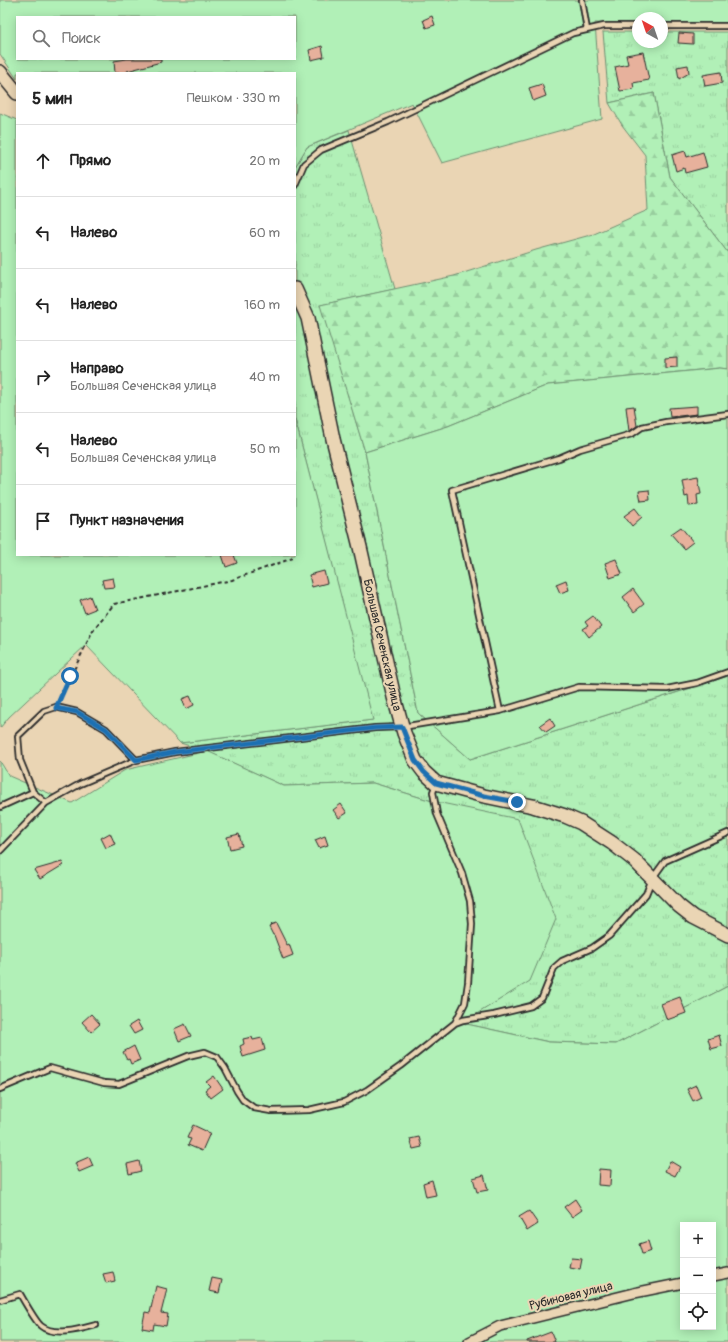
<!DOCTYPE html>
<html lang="ru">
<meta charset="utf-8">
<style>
:root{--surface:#fff;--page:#f2f2f2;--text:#222;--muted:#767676;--line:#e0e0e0}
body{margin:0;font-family:Pangolin,sans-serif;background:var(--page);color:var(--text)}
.controls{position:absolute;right:12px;bottom:12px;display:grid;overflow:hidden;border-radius:0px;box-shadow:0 2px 10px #0003}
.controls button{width:36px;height:36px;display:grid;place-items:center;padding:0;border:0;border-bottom:1px solid var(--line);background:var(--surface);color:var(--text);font:20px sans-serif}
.compass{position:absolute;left:632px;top:12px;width:36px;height:36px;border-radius:50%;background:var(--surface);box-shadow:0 2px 10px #0003;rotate:320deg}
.stop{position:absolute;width:12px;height:12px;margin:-9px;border:3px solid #1f6fb2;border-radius:50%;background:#fff}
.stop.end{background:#1f6fb2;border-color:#fff;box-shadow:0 1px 4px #0008}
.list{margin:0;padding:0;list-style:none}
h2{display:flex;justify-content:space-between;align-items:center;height:52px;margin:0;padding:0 16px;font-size:17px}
h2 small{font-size:13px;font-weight:400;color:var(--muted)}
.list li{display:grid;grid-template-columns:26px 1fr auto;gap:12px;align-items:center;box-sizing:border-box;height:72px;padding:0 16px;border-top:1px solid var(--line)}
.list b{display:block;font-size:15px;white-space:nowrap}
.list p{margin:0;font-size:13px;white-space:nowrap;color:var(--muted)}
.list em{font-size:13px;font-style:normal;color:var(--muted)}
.icon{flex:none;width:22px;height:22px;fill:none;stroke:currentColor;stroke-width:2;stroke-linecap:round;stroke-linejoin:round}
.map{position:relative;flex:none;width:728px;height:1342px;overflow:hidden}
.search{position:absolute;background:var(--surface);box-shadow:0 2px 10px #0003;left:16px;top:16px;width:280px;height:44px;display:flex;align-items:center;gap:10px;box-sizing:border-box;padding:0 14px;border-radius:0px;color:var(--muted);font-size:15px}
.panel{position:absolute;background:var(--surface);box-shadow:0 2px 10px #0003;left:16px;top:72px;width:280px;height:484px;border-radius:0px}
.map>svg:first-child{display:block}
.grass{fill:url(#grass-tufts);stroke:#6e8e71}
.forest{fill:url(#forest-firs);stroke:#6e8e71}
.garden{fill:#b1f0b7;stroke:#6e8e71;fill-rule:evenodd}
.building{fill:#e7b19c;stroke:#2b2b2b}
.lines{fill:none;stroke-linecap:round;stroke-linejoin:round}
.lane-casing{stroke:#2b2b2b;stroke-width:8}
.street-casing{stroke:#2b2b2b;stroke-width:12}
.secondary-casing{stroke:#2b2b2b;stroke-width:16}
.path{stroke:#2b2b2b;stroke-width:2;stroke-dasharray:4 3;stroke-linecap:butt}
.lane{stroke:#ead5b4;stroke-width:4.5}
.street{stroke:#ead5b4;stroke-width:9}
.secondary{stroke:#ead5b4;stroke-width:13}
.route{stroke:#1f6fb2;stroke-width:5}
.labels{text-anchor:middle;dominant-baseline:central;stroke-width:4;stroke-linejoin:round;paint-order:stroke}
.street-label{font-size:12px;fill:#2b2b2b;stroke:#ead5b4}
</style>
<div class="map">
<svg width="728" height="1342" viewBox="0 0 728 1342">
<defs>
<pattern id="grass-tufts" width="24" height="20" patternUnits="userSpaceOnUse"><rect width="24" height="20" fill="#b1f0b7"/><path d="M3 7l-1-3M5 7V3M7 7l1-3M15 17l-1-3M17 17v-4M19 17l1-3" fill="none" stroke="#98ce9e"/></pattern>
<pattern id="forest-firs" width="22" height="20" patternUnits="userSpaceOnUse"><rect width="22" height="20" fill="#b1f0b7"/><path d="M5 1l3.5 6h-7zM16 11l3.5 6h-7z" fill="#98ce9e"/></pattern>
</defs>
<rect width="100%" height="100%" fill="#ead5b4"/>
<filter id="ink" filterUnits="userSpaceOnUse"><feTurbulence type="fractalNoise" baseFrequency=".025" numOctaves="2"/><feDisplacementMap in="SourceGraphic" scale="8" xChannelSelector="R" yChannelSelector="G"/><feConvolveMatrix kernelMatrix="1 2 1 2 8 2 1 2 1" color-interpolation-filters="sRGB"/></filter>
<g filter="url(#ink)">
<path class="grass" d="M603,32H638V42H662V32H728V253L670,177L654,93L609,103Z
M349,130L395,289L321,305L365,452L418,713L470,759L728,676V986L616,1044L549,1042L462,1023L530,980L432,801L373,783L284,786L204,750L180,743L372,720L295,419V167L307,147Z"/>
<path class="forest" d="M654,93L670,177L728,253V369L719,368L548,385L448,426L365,452L320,305L454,276L536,250L594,234L648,210L645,155L622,125L609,103Z"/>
<path class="garden" d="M0,0H728V29L662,26V18H638V25L595,23L602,119L442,163L412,103L307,147L295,167V73H17V79L0,54ZM17,17H295V59H17Z
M0,113L17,120V555H295V419L373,720L180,743L86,645L9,717L0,728Z
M720,368L728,369V676L470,759L418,713L365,452L448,426L548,385Z
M207,751L284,786L373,783L432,801L518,819L556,919L530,981L462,1023L549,1042L616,1044L728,986V1342H0V761L9,776L72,803L125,770ZM683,1225H713V1327H683Z"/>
<path class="building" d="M432,16L435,25L426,28L423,20Z
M679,33L693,34V44L678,43Z
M322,46L324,57L311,60L309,50Z
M643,52L649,80L633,83L634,89L620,91L615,67L628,64L626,55Z
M127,59H161V62L127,71V73H115L114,61Z
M688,65L689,73L679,79L677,67Z
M721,72L722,83L705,86L703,75Z
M542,84L546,96L533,101L529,88Z
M685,151L687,157L703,152L707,167L685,173L684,168L676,171L672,155Z
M677,357V367L665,368V358Z
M634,406L637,426L629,431L626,407Z
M697,406V414L670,417L669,408Z
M698,477L701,494L697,495L698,505L689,506L688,496L685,497L682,480Z
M649,490L650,500L641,501L639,491Z
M635,508L642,517L632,526L624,516Z
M681,527L693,542L684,549L671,534Z
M222,555H234L237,563L226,567Z
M616,559L622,574L610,578L605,563Z
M324,571L327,583L312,587L309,575Z
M113,578L115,587L104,588L102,580Z
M566,580L569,590L560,593L556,584Z
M633,589L644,604L634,612L623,597Z
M90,596L95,609L85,613L80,600Z
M593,616L601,627L589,637L583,629L588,626L585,622Z
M190,696L194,705L186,709L182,699Z
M550,718L555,726L546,732L540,725Z
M341,804L347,813L339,818L333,810Z
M110,833L115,844L106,848L101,838Z
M239,834L242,846L230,849L227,837Z
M325,836L328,845L319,848L315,840Z
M62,862L63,865L40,879L34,870Z
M276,923L287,945L289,944L293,955L283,959L274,935H273L269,927L271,926L270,925Z
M680,997L686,1013L667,1020L661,1004Z
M91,1014L100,1024L91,1032L82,1022Z
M137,1021L142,1030L134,1034L129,1026Z
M185,1024L191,1036L179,1041L174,1029Z
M719,1035L722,1046L711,1049L708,1039Z
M252,1037L253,1040L262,1038L265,1050L243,1057L240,1046L244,1044L243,1039Z
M134,1046L140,1060L131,1064L129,1059L127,1060L123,1052Z
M214,1076L223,1089L211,1098L205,1090L210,1086L206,1082Z
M696,1085L701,1097L693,1101L687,1089Z
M193,1125L210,1133L202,1151L188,1145L191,1139L187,1138Z
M419,1137L422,1147L413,1149L410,1139Z
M89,1157L93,1166L79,1172L75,1163Z
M139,1161L141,1171L129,1174L127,1164Z
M670,1161L680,1167L675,1176L665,1171Z
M599,1169L611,1170L610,1186L598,1185Z
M484,1175L488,1190L477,1192L473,1178Z
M432,1180L436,1195L426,1197L423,1183Z
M575,1199L582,1210L572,1217L564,1207Z
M529,1211L538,1224L527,1231L519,1217Z
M648,1241L651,1251L642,1254L639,1244Z
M571,1258L582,1259L580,1269L569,1267Z
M113,1272L115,1281L106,1283L103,1274Z
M212,1278L222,1280L219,1293L209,1291Z
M156,1286L167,1289L161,1313L168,1314L166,1326L154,1324L153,1330L142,1328L145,1312L150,1313Z
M551,1332L555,1342H527V1341Z"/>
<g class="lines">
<defs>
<path id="lane" d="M582,0L587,30
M662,26H728
M295,185L304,164L321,150L388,122L573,33L604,26H638
M500,711L452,490L559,458L580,449L632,434L642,427L666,422L728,414
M436,784L433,792L437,814L462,873L470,901L472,924L468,983L465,1003L455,1023
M46,803L33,792L20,760L18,736L44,711L56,707L77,712L106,729L136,760
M0,807L33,792
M0,851L46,803L80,784L136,760L175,752L375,728L402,727L500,711L579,687L667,689L697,683L728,672
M0,1089L50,1068L104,1083L119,1084L188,1056L205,1052L217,1057L225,1068L237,1091L243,1100L254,1108L271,1111L309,1110L344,1102L367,1090L401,1066L455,1023L463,1020L494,1015L531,1006L542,998L554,968L562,961L592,948L609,936L646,894L652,879L665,861L728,833
M0,1300L20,1294C24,1301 36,1322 41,1326C54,1337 81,1329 96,1325"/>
<path id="street" d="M713,1276L728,1273
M469,1342L500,1326L634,1293L683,1283"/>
<path id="secondary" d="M0,72L17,93
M295,289L308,318L333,439L360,547L394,697L404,733L415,760L424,772L436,783L484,796L533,806L565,816L581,823L612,843L634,860L679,906L693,917L728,935"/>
</defs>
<use href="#lane" class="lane-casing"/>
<use href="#street" class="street-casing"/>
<use href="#secondary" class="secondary-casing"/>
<path class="path" d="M59,701L93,630L114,604L232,580L293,558"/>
<use href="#lane" class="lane"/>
<use href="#street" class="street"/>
<use href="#secondary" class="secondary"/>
</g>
</g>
<g class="lines" filter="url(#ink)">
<path class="route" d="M70,676L56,708L77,712L106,729L136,760L175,752L375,728L402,727L415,760L424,772L436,783L484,796L517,802"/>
</g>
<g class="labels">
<g class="street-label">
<text transform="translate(382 645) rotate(77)">Большая Сеченская улица</text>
<text transform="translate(571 1296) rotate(-14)">Рубиновая улица</text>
</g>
</g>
</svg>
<div class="controls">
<button>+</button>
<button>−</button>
<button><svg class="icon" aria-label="locate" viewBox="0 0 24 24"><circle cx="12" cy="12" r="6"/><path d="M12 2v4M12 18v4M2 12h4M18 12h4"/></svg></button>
</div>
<svg class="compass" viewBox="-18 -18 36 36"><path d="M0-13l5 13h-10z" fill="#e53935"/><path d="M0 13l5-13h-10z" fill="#767676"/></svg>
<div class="stop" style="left:70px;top:676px"></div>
<div class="stop end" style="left:517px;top:802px"></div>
<div class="search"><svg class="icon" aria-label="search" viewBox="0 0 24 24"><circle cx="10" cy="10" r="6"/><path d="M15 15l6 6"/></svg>Поиск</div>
<section class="panel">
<h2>5 мин<small>Пешком · 330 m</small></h2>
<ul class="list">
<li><svg class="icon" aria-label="ahead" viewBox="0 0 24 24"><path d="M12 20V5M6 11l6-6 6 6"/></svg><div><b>Прямо</b></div><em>20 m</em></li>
<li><svg class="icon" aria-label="left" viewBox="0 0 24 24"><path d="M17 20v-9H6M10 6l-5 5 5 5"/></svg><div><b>Налево</b></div><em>60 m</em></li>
<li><svg class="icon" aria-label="left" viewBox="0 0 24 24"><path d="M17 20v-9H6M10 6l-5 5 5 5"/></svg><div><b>Налево</b></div><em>160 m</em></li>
<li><svg class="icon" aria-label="right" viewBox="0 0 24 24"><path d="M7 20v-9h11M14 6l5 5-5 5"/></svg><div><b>Направо</b><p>Большая Сеченская улица</p></div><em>40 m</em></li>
<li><svg class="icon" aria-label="left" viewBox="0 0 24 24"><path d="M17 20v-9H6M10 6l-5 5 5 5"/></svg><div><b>Налево</b><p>Большая Сеченская улица</p></div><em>50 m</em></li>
<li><svg class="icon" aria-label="arrive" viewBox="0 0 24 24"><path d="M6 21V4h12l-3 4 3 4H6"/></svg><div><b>Пункт назначения</b></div></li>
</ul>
</section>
</div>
